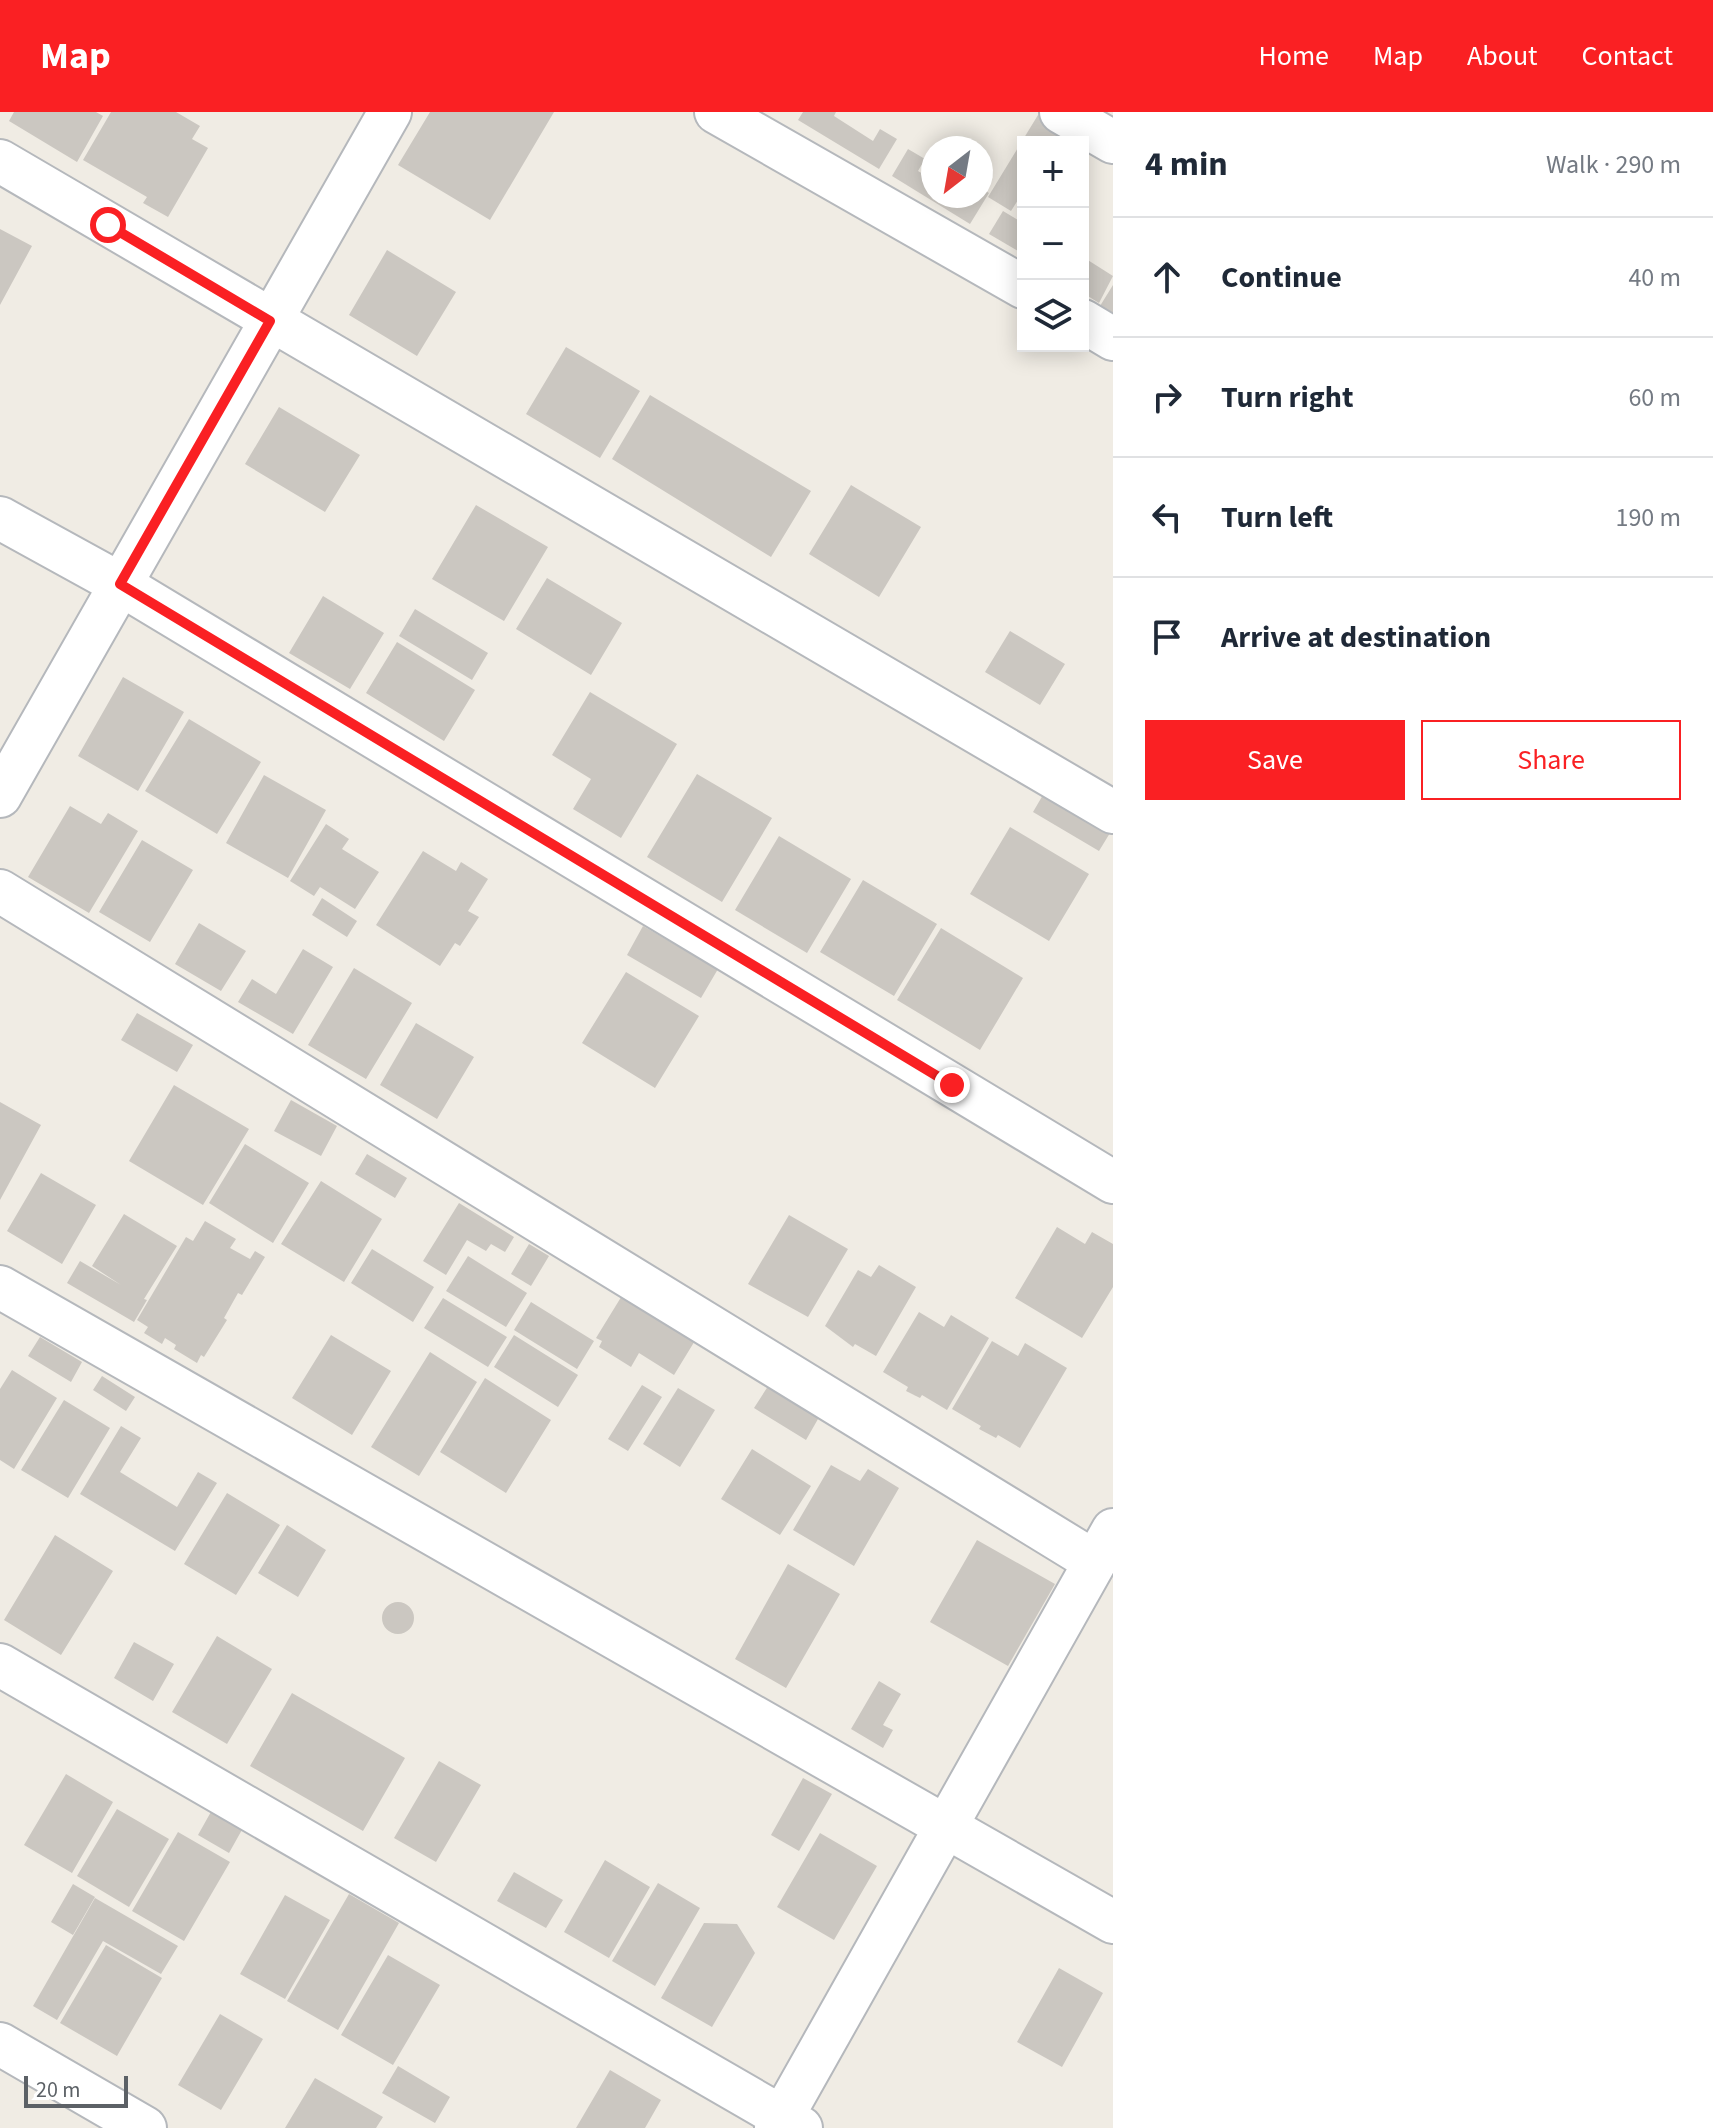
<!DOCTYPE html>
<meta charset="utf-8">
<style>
:root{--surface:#fff;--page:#f6f6f7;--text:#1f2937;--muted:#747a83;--line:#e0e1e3;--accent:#fa2023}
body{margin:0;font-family:"Source Sans 3",sans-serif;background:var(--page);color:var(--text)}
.controls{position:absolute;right:24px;top:24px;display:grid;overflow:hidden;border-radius:0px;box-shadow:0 4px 20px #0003}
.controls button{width:72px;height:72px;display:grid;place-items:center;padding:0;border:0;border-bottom:2px solid var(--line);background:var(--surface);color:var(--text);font:40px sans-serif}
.compass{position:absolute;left:921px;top:24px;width:72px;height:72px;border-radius:50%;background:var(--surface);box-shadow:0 4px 20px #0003;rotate:211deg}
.scale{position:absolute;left:24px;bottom:20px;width:104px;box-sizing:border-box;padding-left:8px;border:4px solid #5c6166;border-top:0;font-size:22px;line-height:28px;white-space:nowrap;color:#5c6166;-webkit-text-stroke:6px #fff;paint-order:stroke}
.stop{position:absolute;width:24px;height:24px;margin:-18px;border:6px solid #fa2023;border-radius:50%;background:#fff}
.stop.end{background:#fa2023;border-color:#fff;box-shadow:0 2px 8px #0008}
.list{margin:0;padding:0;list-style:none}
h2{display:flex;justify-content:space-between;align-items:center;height:104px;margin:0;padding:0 32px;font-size:34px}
h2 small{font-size:26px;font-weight:400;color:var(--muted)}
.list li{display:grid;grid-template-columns:52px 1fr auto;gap:24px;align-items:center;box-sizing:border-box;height:120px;padding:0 32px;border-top:2px solid var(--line)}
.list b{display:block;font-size:30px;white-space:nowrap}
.list em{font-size:26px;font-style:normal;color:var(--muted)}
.actions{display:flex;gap:16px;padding:24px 32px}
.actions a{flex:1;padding:18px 0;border:2px solid var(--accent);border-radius:0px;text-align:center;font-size:28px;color:var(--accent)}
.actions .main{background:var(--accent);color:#fff}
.icon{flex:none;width:44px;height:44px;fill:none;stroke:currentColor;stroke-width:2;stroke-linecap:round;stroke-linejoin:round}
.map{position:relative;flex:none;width:1113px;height:2016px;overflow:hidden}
header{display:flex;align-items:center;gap:48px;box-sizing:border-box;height:112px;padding:0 40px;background:var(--accent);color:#fff}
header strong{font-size:38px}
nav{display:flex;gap:44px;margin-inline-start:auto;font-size:28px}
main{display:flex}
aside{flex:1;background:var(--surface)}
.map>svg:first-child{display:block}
.building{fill:#cbc7c1}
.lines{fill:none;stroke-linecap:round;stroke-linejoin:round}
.minor-casing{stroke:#b5b8bc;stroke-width:46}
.minor{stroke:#fff;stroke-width:42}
.route{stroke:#fa2023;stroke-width:10}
</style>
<header>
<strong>Map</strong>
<nav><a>Home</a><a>Map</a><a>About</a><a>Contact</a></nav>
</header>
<main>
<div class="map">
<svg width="1113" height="2016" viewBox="0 0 1113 2016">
<rect width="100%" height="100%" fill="#f0ece4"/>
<path class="building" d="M14,0H96L103,4L77,50L9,9Z
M111,0H176L200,14L192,27L208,36L168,105L143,91L147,85L83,48Z
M430,0H554L490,108L398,53Z
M803,0H836L834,4L873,29L880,17L897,27L879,57L798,8Z
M1038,3L1061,17L1053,30H1023V80L1011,99L988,85Z
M908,37L925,47L918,59L933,68V84H981V76L989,81L970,112L892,64Z
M1003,99L1023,111V142L989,122Z
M0,117L32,134L0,193Z
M387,138L456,180L417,244L349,203Z
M1083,145L1113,164L1099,191L1083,181Z
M1113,173V202L1100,194Z
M566,235L640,279L600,346L526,302Z
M650,283L811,379L771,445L612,347Z
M279,295L360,343L325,400L245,352Z
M851,373L921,415L879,485L809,442Z
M476,393L548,435L504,509L432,467Z
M547,466L622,511L591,563L516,517Z
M323,484L384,521L350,577L289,541Z
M415,497L488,541L472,568L399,524Z
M1010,519L1065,552L1040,593L985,560Z
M397,530L475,578L444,629L366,581Z
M123,565L184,600L138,679L78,644Z
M590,580L677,632L621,726L573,697L591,667L552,643Z
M189,607L261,650L217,722L145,679Z
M697,662L772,706L722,790L647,745Z
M264,663L326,698L288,766L226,731Z
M1047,676L1113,716L1099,739L1033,700Z
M70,694L101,712L108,701L138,719L89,801L28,765Z
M326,712L349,727L342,737L379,760L355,797L320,775L314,784L290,769Z
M1010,715L1089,762L1049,829L970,782Z
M779,724L851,767L807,841L735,798Z
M142,728L193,758L150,830L99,800Z
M423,739L456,759L461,750L488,767L468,799L479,805L460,834L455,831L440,854L376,813Z
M863,768L937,812L894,884L820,840Z
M322,786L357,809L347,825L312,803Z
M199,811L246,839L221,879L175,852Z
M643,814L718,857L701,886L627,843Z
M941,816L1023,866L980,938L897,888Z
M303,837L333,855L293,922L238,890L252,867L276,882Z
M354,856L412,891L366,967L308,933Z
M626,860L699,904L655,976L582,931Z
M137,901L193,933L177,960L121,928Z
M416,911L474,945L437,1007L380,973Z
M174,973L249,1017L203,1093L129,1049Z
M291,988L337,1014L321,1044L274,1019Z
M0,990L41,1013L0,1088Z
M245,1032L309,1071L273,1131L209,1091Z
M367,1042L407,1066L395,1086L355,1062Z
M41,1061L96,1093L62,1152L7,1119Z
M321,1069L382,1107L344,1170L281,1132Z
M459,1091L514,1125L505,1140L491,1132L486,1139L467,1128L446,1163L423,1149Z
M124,1102L177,1134L144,1187L147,1188L134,1210L67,1171L80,1149L121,1173L92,1154Z
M789,1103L848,1137L808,1205L748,1172Z
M205,1109L236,1127L230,1136L250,1147L255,1139L265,1145L242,1183L238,1181L224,1206L227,1208L204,1245L201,1243L197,1251L174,1237L176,1233L165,1226L162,1232L144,1221L148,1215L137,1208L186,1125L193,1129Z
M1057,1115L1085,1132L1092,1120L1113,1132V1175L1082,1226L1015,1186Z
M529,1132L549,1144L531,1174L511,1162Z
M372,1137L434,1175L413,1210L351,1171Z
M468,1144L527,1181L506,1215L446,1179Z
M879,1153L916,1175L876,1244L855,1232L853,1235L825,1214L858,1158L871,1165Z
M623,1182L696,1227L674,1263L639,1241L631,1255L599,1235L602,1229L596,1226Z
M443,1186L507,1225L488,1255L424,1216Z
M531,1190L594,1229L577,1257L514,1218Z
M919,1200L944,1215L951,1203L989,1226L947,1298L922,1283L920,1286L906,1279L908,1275L883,1260Z
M331,1223L391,1259L352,1323L292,1286Z
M514,1223L578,1263L558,1295L494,1255Z
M40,1225L82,1250L71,1270L28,1244Z
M992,1229L1018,1244L1025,1231L1067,1256L1020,1336L998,1323L996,1326L979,1317L981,1314L952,1297Z
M430,1240L477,1270L419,1364L371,1335Z
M12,1258L57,1286L14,1357L0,1348V1277Z
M102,1264L135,1285L126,1299L93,1278Z
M485,1266L551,1308L506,1381L440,1340Z
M772,1268L822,1300L806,1328L754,1296Z
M642,1273L662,1285L628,1339L608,1327Z
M678,1276L715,1298L680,1355L643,1332Z
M64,1288L110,1316L68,1386L21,1358Z
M121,1314L141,1326L120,1360L177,1395L198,1360L217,1371L175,1439L80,1382Z
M752,1337L811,1374L780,1423L721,1387Z
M831,1353L860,1369L868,1357L899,1376L854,1454L793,1418Z
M227,1381L280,1413L236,1483L184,1452Z
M287,1413L326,1438L298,1485L258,1461Z
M55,1423L113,1459L61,1543L4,1508Z
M977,1428L1055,1472L1008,1554L930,1510Z
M788,1452L840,1482L786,1576L735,1547Z
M382 1506a16 16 0 1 1 32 0a16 16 0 1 1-32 0Z
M217,1524L272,1557L227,1632L172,1600Z
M134,1530L174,1552L153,1589L114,1566Z
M879,1569L901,1582L883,1613L893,1618L883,1636L851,1617Z
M292,1581L405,1646L363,1719L250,1654Z
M439,1649L481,1673L436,1750L394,1726Z
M66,1662L113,1690L72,1761L24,1733Z
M803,1666L832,1682L799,1739L771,1723Z
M117,1697L169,1727L129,1795L77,1764Z
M212,1698L243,1716L229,1741L198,1723Z
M178,1720L230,1750L184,1829L132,1799Z
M820,1721L877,1754L834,1828L777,1795Z
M605,1748L650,1775L609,1846L564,1820Z
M514,1760L563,1788L546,1816L497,1789Z
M658,1771L700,1796L655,1874L612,1849Z
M73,1772L95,1785L73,1823L51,1810Z
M349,1782L399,1811L338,1918L287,1889Z
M285,1783L330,1808L285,1887L240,1862Z
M95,1786L178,1834L161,1862L103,1829L57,1908L33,1894Z
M704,1811L737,1812L755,1841L712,1915L661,1886Z
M106,1833L162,1866L117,1944L60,1911Z
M388,1843L440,1873L393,1953L341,1923Z
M1059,1856L1103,1881L1062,1955L1017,1930Z
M220,1902L263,1927L221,1998L178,1973Z
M398,1954L450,1985L435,2011L382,1981Z
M610,1958L661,1988L645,2016H576Z
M315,1966L383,2005L376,2016H285Z"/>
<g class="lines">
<defs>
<path id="minor" d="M716,0L1023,175
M1061,0L1113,30
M0,49L1113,700
M1083,209L1113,227
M0,406L120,472L1113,1070
M0,684L390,0
M0,779L1095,1450
M0,1175L1113,1810
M0,1553L801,2016
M0,1932L145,2016
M776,2016L1113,1418"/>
</defs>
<use href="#minor" class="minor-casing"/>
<use href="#minor" class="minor"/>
</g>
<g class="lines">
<path class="route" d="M108,113L270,209L120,472L952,973"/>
</g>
</svg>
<div class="controls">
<button>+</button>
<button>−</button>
<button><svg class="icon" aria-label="layers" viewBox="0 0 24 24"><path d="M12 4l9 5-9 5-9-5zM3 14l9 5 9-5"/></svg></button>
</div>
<svg class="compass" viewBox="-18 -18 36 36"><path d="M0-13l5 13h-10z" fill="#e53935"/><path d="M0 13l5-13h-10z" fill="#747a83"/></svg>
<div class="scale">20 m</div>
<div class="stop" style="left:108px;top:113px"></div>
<div class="stop end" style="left:952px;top:973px"></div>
</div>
<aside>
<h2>4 min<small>Walk · 290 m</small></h2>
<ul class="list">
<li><svg class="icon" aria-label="ahead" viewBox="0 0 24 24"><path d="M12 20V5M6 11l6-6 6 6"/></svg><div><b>Continue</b></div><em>40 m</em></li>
<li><svg class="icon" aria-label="right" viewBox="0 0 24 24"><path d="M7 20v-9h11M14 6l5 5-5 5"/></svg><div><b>Turn right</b></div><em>60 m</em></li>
<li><svg class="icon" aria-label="left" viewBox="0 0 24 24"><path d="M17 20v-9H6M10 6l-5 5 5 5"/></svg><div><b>Turn left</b></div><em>190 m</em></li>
<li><svg class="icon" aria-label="arrive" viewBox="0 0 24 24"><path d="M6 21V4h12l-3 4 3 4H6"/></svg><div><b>Arrive at destination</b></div></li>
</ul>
<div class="actions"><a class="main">Save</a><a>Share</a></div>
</aside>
</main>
